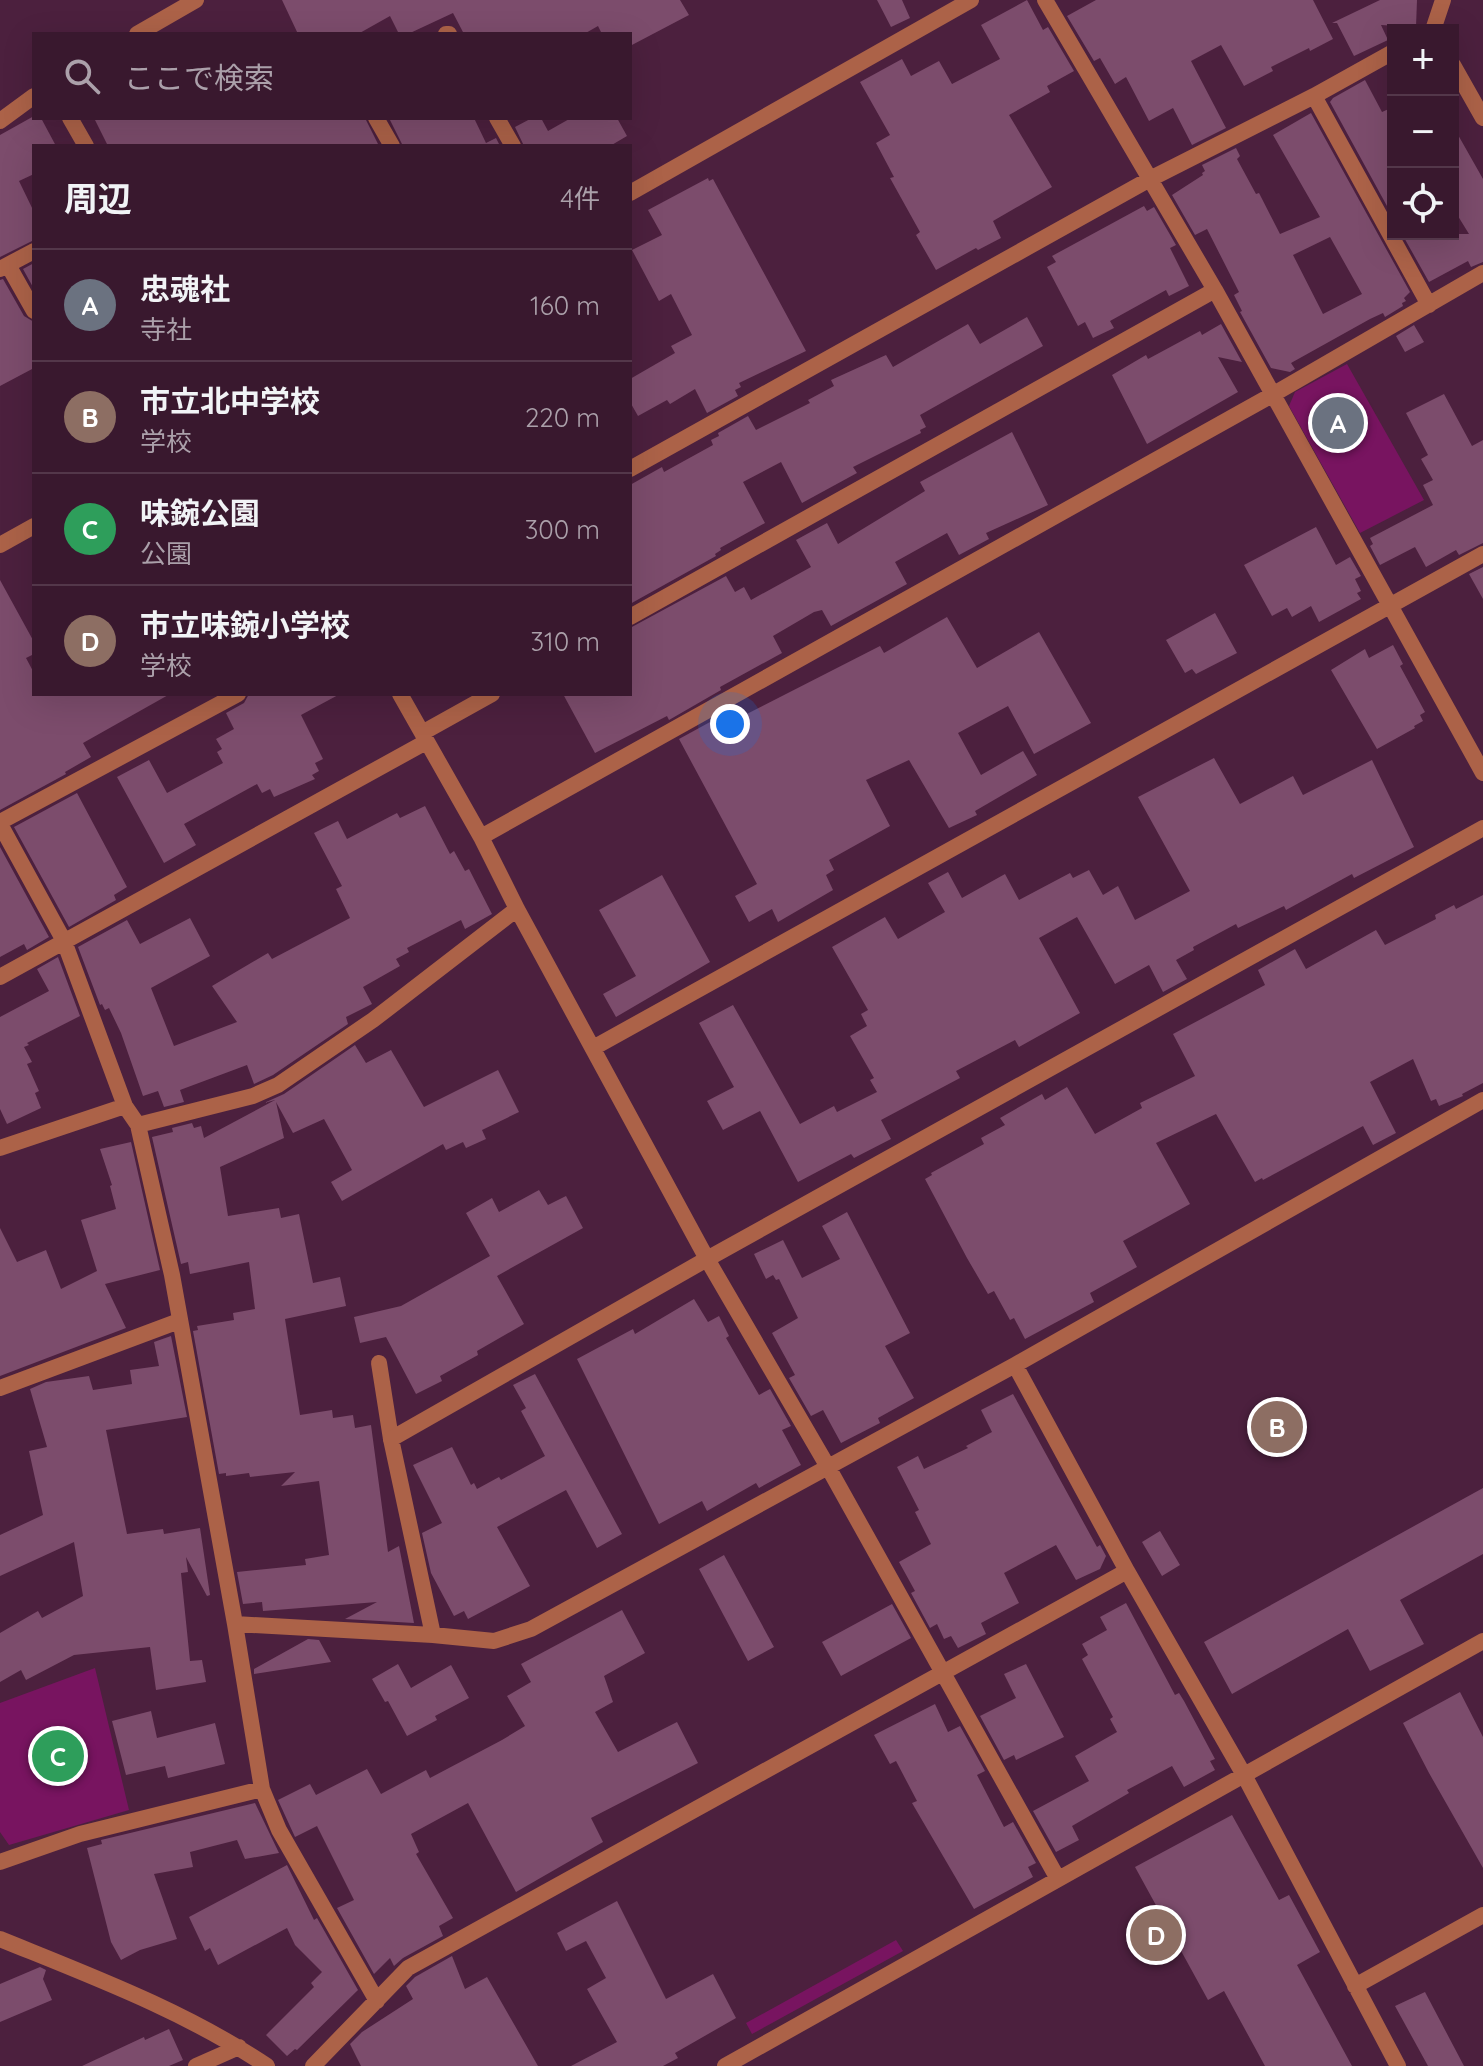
<!DOCTYPE html>
<html lang="ja">
<meta charset="utf-8">
<style>
:root{--surface:#39182e;--page:#44253a;--text:#f1f3f6;--muted:#aba0aa;--line:#53374a;--accent:#50d398}
body{margin:0;font-family:Quicksand,"Noto Sans JP",sans-serif;background:var(--page);color:var(--text)}
.controls{position:absolute;right:24px;top:24px;display:grid;overflow:hidden;border-radius:0px;box-shadow:0 8px 32px #0002}
.controls button{width:72px;height:72px;display:grid;place-items:center;padding:0;border:0;border-bottom:2px solid var(--line);background:var(--surface);color:var(--text);font:40px sans-serif}
.you{position:absolute;left:730px;top:724px;width:28px;height:28px;margin:-20px;border:6px solid #fff;border-radius:50%;background:#1a73e8;box-shadow:0 0 0 12px #1a73e833}
.badge{display:grid;place-items:center;width:52px;height:52px;border-radius:50%;background:var(--accent);color:#fff;font-size:26px;font-weight:700}
.pin{position:absolute;translate:-50% -50%;border:4px solid #fff;box-shadow:0 2px 8px #0006}
.list{margin:0;padding:0;list-style:none}
h2{display:flex;justify-content:space-between;align-items:center;height:104px;margin:0;padding:0 32px;font-size:34px}
h2 small{font-size:26px;font-weight:400;color:var(--muted)}
.list li{display:grid;grid-template-columns:52px 1fr auto;gap:24px;align-items:center;box-sizing:border-box;height:112px;padding:0 32px;border-top:2px solid var(--line)}
.list b{display:block;font-size:30px;white-space:nowrap}
.list p{margin:0;font-size:26px;white-space:nowrap;color:var(--muted)}
.list em{font-size:26px;font-style:normal;color:var(--muted)}
.icon{flex:none;width:44px;height:44px;fill:none;stroke:currentColor;stroke-width:2;stroke-linecap:round;stroke-linejoin:round}
.map{position:relative;flex:none;width:1483px;height:2066px;overflow:hidden}
.search{position:absolute;background:var(--surface);box-shadow:0 8px 32px #0002;left:32px;top:32px;width:600px;height:88px;display:flex;align-items:center;gap:20px;box-sizing:border-box;padding:0 28px;border-radius:0px;color:var(--muted);font-size:30px}
.panel{position:absolute;background:var(--surface);box-shadow:0 8px 32px #0002;left:32px;top:144px;width:600px;height:552px;border-radius:0px}
.map>svg:first-child{display:block}
.green{fill:#781460}
.building{fill:#7c4c6c;fill-rule:evenodd}
.lines{fill:none;stroke-linecap:round;stroke-linejoin:round}
.service{stroke:#ac6248;stroke-width:16}
.minor{stroke:#ac6248;stroke-width:16}
</style>
<div class="map">
<svg width="1483" height="2066" viewBox="0 0 1483 2066">
<rect width="100%" height="100%" fill="#4c203e"/>
<path class="green" d="M1347,364L1424,500L1360,533L1289,406L1295,392Z
M95,1668L129,1810L9,1845L0,1832V1703Z
M896,1940L903,1951L752,2034L746,2023Z"/>
<path class="building" d="M282,0H680L689,15L630,46V34H602L598,26L584,34H464L453,13L408,34H399L390,16L358,34H298Z
M877,0H902L910,18L891,27Z
M1027,0L1043,30L1048,27L1074,71L1047,86L1050,92L1009,115L1052,187L993,221L1001,238L978,250L976,248L936,270L916,235L920,232L890,178L894,177L876,143L890,135L860,82L902,59L911,76L939,61L952,84L1000,59L981,25Z
M1096,0H1313L1333,39L1310,51L1309,48L1271,67L1273,71L1244,86L1221,45L1191,61L1226,128L1192,145L1173,108L1149,121L1126,77L1115,84L1100,58L1094,61L1067,16Z
M1380,0H1417L1416,27L1381,25L1388,40L1354,56L1337,23H1332Z
M1365,80L1382,112L1393,107V217L1330,102L1333,98Z
M1311,113L1410,292L1404,298L1406,301L1402,303L1403,306L1385,317L1383,313L1370,319L1291,363L1295,369L1290,372L1271,368L1240,312L1242,311L1234,295L1239,292L1207,229L1195,235L1172,195L1203,175L1202,173L1205,171L1202,165L1236,148L1240,156L1237,159L1256,194L1259,193L1280,234L1320,217L1273,135ZM1330,237L1362,294L1323,314L1293,255Z
M34,116L41,118L56,146H34V174L19,181L34,212V240L0,257V135Z
M94,118H365L379,146H108Z
M389,118H474L486,143L496,138L500,146H403Z
M532,118H541L548,131L571,118H617L627,136L610,146H524L515,127Z
M1453,126L1483,179V262L1471,267L1468,261L1429,282L1402,234H1469L1453,208Z
M708,178L709,181L713,179L806,351L739,383L741,387L735,390L738,396L707,413L695,389L670,404L667,400L638,416L630,402V379L675,353L671,346L692,335L671,294L659,301L632,250L662,235L648,210Z
M1144,206L1147,211L1154,207L1176,245L1170,248L1189,286L1169,296L1166,290L1110,321L1114,328L1093,338L1085,322L1078,326L1047,267L1056,262L1052,256Z
M34,263V289L23,269Z
M3,279L24,316L34,322V368L0,386V280Z
M1027,317L1043,346L920,415L926,427L920,430L921,433L853,467L857,473L802,503L781,462L743,482L765,523L720,548L721,550L715,554L716,556L630,604V485L662,467L664,472L713,445L711,440L719,436L718,433L748,416L756,430L810,403L808,400L834,386L831,380L886,355L893,367L968,324L980,344Z
M1221,324L1242,362L1218,357L1238,392L1147,444L1112,375L1146,355L1148,359L1200,331L1202,335Z
M1414,325L1424,342L1405,352L1396,336Z
M1444,394L1472,446L1483,440V543L1459,555L1456,550L1426,567L1415,547L1380,565L1370,546L1373,544L1370,538L1433,505L1423,485L1433,480L1421,459L1428,455L1406,413Z
M1012,432L1048,505L986,533L989,539L959,555L947,533L895,562L907,584L831,626L822,610L814,612L773,636L782,653L720,687L721,690L669,720L667,716L595,753L563,694H630V628L726,576L735,592L744,587L751,600L811,567L796,540L827,523L838,544L925,491L920,482Z
M1316,527L1336,565L1350,557L1361,576L1355,579L1361,591L1357,593L1361,599L1319,622L1311,606L1292,617L1287,608L1272,616L1244,565Z
M1483,567V599L1469,574Z
M0,580L34,642V654L26,658L34,673V694H170L83,743L91,757L65,772L66,774L0,810Z
M1215,613L1237,653L1196,674L1192,669L1185,673L1166,640Z
M947,617L977,668L1039,632L1091,723L1034,754L1008,706L958,733L981,775L1023,751L1037,775L975,811L977,815L949,828L909,760L866,780L890,826L829,860L834,870L826,875L833,890L778,922L772,909L749,922L735,896L757,884L679,739L732,710L737,719L880,646L884,653Z
M1393,645L1403,664L1400,666L1425,712L1420,715L1423,721L1414,726L1415,728L1377,749L1331,670L1365,649L1369,658Z
M249,694H340L301,715L323,759L315,763L319,771L312,775L315,779L274,797L270,789L262,793L257,784L184,824L196,845L164,863L117,777L149,760L167,793L223,763L217,752L222,749L216,739L234,729L226,713L244,703Z
M1214,758L1240,804L1293,776L1303,795L1372,760L1414,847L1354,878L1352,874L1286,910L1284,906L1238,928L1236,924L1193,947L1194,950L1176,960L1187,979L1163,992L1149,965L1115,984L1077,917L1039,938L1080,1013L1019,1047L1015,1040L956,1071L960,1078L881,1120L891,1139L854,1158L851,1154L798,1182L760,1111L723,1130L707,1101L734,1087L699,1023L733,1005L800,1124L834,1106L837,1112L877,1092L870,1080L874,1078L850,1036L867,1026L861,1014L868,1010L832,947L885,917L898,939L945,912L928,883L948,872L962,898L1005,874L1019,900L1070,873L1073,878L1089,870L1103,895L1118,886L1135,920L1190,891L1138,797Z
M77,793L127,887L114,895L116,900L69,927L14,827Z
M425,806L450,854L454,851L465,871L469,869L492,914L465,929L461,920L407,948L409,952L396,959L400,966L363,987L372,1004L346,1017L348,1024L273,1075L254,1084L247,1065L180,1090L184,1102L164,1107L158,1091L143,1096L121,1033L109,1008L105,1010L102,1004L100,1005L78,947L127,920L140,944L190,918L210,956L151,988L174,1046L237,1022L212,986L268,953L272,959L350,918L336,889L342,886L314,833L338,821L347,839L397,813L400,818Z
M0,847L49,937L27,950L24,944L0,957Z
M662,875L710,962L616,1017L603,994L636,976L599,910Z
M1483,895V1083L1462,1094L1463,1096L1439,1106L1436,1099L1431,1101L1413,1059L1370,1082L1396,1133L1373,1145L1363,1126L1263,1180L1262,1178L1255,1182L1216,1114L1156,1143L1190,1204L1123,1241L1137,1267L1090,1293L1094,1302L1025,1339L1014,1318L1010,1320L994,1291L988,1294L967,1258L925,1179L932,1175L931,1173L984,1144L981,1138L1005,1125L1000,1118L1042,1094L1045,1100L1067,1087L1095,1134L1142,1108L1140,1103L1195,1076L1173,1034L1265,985L1258,970L1295,949L1306,969L1376,930L1385,945L1436,919L1435,915L1454,905L1456,909Z
M58,957L80,1016L27,1043L29,1045L24,1047L32,1062L27,1064L39,1091L35,1093L41,1108L7,1124L0,1109V1017L49,991L37,969Z
M355,1045L366,1063L391,1050L424,1107L498,1070L519,1112L482,1130L486,1139L466,1148L463,1142L446,1150L443,1144L342,1201L331,1182L352,1170L324,1119L293,1133L276,1102L284,1138L220,1167L228,1216L279,1208L281,1218L299,1214L313,1283L340,1277L346,1306L285,1319L300,1415L332,1410L333,1418L353,1415L355,1428L371,1425L388,1552L399,1546L414,1623L345,1619L377,1602L263,1611L262,1602L243,1604L237,1572L306,1565L305,1559L329,1555L319,1481L281,1486L295,1472L250,1477L249,1473L226,1476V1473L219,1474L193,1331L198,1330L197,1326L234,1320L233,1313L255,1309L249,1262L190,1274L188,1262L181,1264L152,1137L173,1132L172,1128L192,1123L194,1128L201,1126L204,1138L275,1100L264,1103L284,1094Z
M131,1142L160,1270L105,1284L126,1328L0,1376V1228L17,1262L46,1250L61,1289L97,1271L81,1220L116,1209L110,1186L112,1185L100,1149Z
M539,1190L548,1205L566,1196L583,1228L497,1276L524,1324L477,1351L478,1355L440,1376L442,1381L416,1394L386,1337L360,1343L354,1317L401,1306L490,1256L466,1213L492,1198L499,1212Z
M847,1212L910,1333L885,1346L914,1398L878,1418L880,1423L841,1443L823,1410L811,1416L789,1378L795,1375L772,1333L798,1318L779,1279L776,1280L773,1275L766,1279L754,1254L783,1240L802,1278L840,1259L822,1226Z
M694,1299L708,1322L719,1316L729,1336L726,1338L759,1395L770,1389L791,1426L782,1430L801,1465L759,1488L756,1483L707,1511L702,1501L659,1524L577,1359L633,1329L635,1334Z
M171,1336L187,1417L106,1430L127,1534L163,1529L164,1534L200,1528L210,1595L207,1596L186,1557L188,1572L181,1573L190,1661L202,1660L206,1682L156,1690L150,1647L74,1655L26,1680L21,1670L0,1682V1633L38,1611L42,1618L83,1596L74,1542L0,1576V1535L43,1515L29,1451L47,1447L30,1389L46,1382L89,1376L93,1390L132,1384L130,1370L159,1366L154,1342Z
M535,1374L622,1534L597,1548L566,1490L497,1527L530,1586L468,1619L464,1611L454,1616L431,1573L422,1533L442,1523L413,1465L452,1447L471,1485L474,1483L477,1489L499,1477L501,1480L545,1456L521,1411L526,1408L513,1385Z
M1013,1394L1097,1547L1100,1545L1106,1556L1100,1569L1076,1580L1056,1545L1004,1573L1019,1603L981,1623L986,1634L958,1648L951,1636L944,1639L937,1624L930,1628L911,1593L915,1591L899,1562L931,1544L915,1512L919,1510L897,1467L918,1456L924,1469L968,1448L966,1446L992,1432L981,1410Z
M1483,1488V1554L1400,1600L1424,1644L1370,1671L1348,1629L1232,1694L1204,1642Z
M1160,1531L1180,1565L1162,1576L1142,1542Z
M724,1555L774,1647L748,1661L699,1569Z
M1126,1603L1175,1695L1179,1693L1184,1701L1215,1759L1210,1761L1215,1770L1184,1787L1172,1766L1127,1790L1129,1793L1072,1826L1079,1840L1056,1852L1033,1811L1089,1781L1075,1756L1117,1732L1110,1719L1113,1717L1082,1659L1088,1655L1082,1644L1107,1630L1100,1617Z
M892,1604L911,1638L841,1676L822,1642Z
M622,1610L645,1653L604,1676L613,1702L595,1712L618,1752L677,1722L698,1763L591,1818L603,1842L516,1892L468,1803L411,1834L419,1852L416,1854L453,1918L439,1926L443,1936L403,1958L394,1966L390,1958L374,1974L337,1908L354,1900L317,1826L295,1837L278,1800L310,1784L316,1795L367,1769L381,1794L426,1770L430,1778L502,1740L525,1726L507,1696L531,1682L521,1664Z
M308,1639L319,1640L331,1662L254,1674V1669Z
M398,1664L411,1688L451,1665L469,1698L435,1716L437,1720L407,1736L388,1701L385,1702L372,1679Z
M1026,1664L1064,1737L1016,1760L1014,1755L1004,1760L980,1716L1016,1698L1004,1674Z
M1460,1692L1483,1737V1868L1429,1773L1403,1723Z
M935,1704L948,1732L960,1726L985,1771L977,1775L1004,1827L1013,1822L1036,1863L1028,1867L1033,1877L974,1909L912,1803L917,1801L896,1761L890,1764L874,1735Z
M151,1711L157,1738L215,1723L225,1764L168,1778L165,1766L126,1775L112,1721Z
M255,1803L279,1853L245,1859L237,1840L190,1852L193,1867L154,1874L177,1939L140,1950L121,1960L111,1942L87,1848L102,1844L101,1840Z
M1232,1815L1279,1900L1289,1895L1320,1952L1297,1965L1352,2066H1265L1224,1991L1208,2000L1135,1867Z
M287,1865L314,1920L317,1918L358,1990L297,2050L295,2049L287,2056L266,2035L314,1987L311,1983L322,1972L295,1945L287,1928L218,1965L210,1948L205,1951L189,1917Z
M617,1901L666,1999L713,1974L736,2018L675,2053L678,2058L663,2066H571L617,2042L587,1989L606,1978L586,1941L566,1951L557,1933Z
M452,1956L465,1989L487,1977L538,2066H361L350,2044L362,2032L413,1999L406,1986L415,1977Z
M40,1967L46,1970L43,1979L52,2000L0,2022V1984Z
M1425,1992L1464,2066H1428L1395,2006Z
M169,2029L183,2060L169,2066H82L144,2037L145,2040Z"/>
<g class="lines">
<path class="service" d="M379,1363L391,1439"/>
<path class="minor" d="M1045,0L1215,290L1483,773
M1433,30L1443,0
M137,34L196,0
M446,34H449
M1453,65L1483,118
M1314,96L1429,305
M70,118L86,146
M376,118L392,146
M497,118L513,146
M0,121L34,96
M630,193L971,0
M8,265L34,311
M0,269L34,251
M630,469L1150,179L1314,96L1393,52
M0,545L34,526
M630,617L1215,290
M400,694L481,837L517,909L707,1259L828,1467L1058,1879
M422,733L492,694
M0,822L238,694
M0,824L64,941L125,1106L138,1125L172,1275L235,1624L262,1789L279,1830L377,2001
M481,837L1272,395L1483,273
M0,977L426,742
M593,1048L1483,554
M138,1125L253,1096L278,1085L373,1020L517,909
M0,1148L125,1106
M1015,1365L1127,1571L1244,1775L1398,2066
M0,1388L179,1321
M235,1624L433,1635L494,1641L531,1629L1015,1365L1483,1100
M433,1635L391,1439L707,1259L1483,828
M0,1862L80,1834L262,1789
M0,1939C91,1976 185,2011 267,2066
M1355,1986L1483,1915
M196,2066L239,2047
M313,2066L408,1968L1127,1571
M725,2066L1483,1641"/>
</g>
</svg>
<div class="controls">
<button>+</button>
<button>−</button>
<button><svg class="icon" aria-label="locate" viewBox="0 0 24 24"><circle cx="12" cy="12" r="6"/><path d="M12 2v4M12 18v4M2 12h4M18 12h4"/></svg></button>
</div>
<div class="you"></div>
<div class="pin badge" style="left:1338px;top:423px;background:#6b7280">A</div>
<div class="pin badge" style="left:1277px;top:1427px;background:#8d6e63">B</div>
<div class="pin badge" style="left:58px;top:1756px;background:#2e9e5b">C</div>
<div class="pin badge" style="left:1156px;top:1935px;background:#8d6e63">D</div>
<div class="search"><svg class="icon" aria-label="search" viewBox="0 0 24 24"><circle cx="10" cy="10" r="6"/><path d="M15 15l6 6"/></svg>ここで検索</div>
<section class="panel">
<h2>周辺<small>4件</small></h2>
<ul class="list">
<li><span class="badge" style="background:#6b7280">A</span><div><b>忠魂社</b><p>寺社</p></div><em>160 m</em></li>
<li><span class="badge" style="background:#8d6e63">B</span><div><b>市立北中学校</b><p>学校</p></div><em>220 m</em></li>
<li><span class="badge" style="background:#2e9e5b">C</span><div><b>味鋺公園</b><p>公園</p></div><em>300 m</em></li>
<li><span class="badge" style="background:#8d6e63">D</span><div><b>市立味鋺小学校</b><p>学校</p></div><em>310 m</em></li>
</ul>
</section>
</div>
